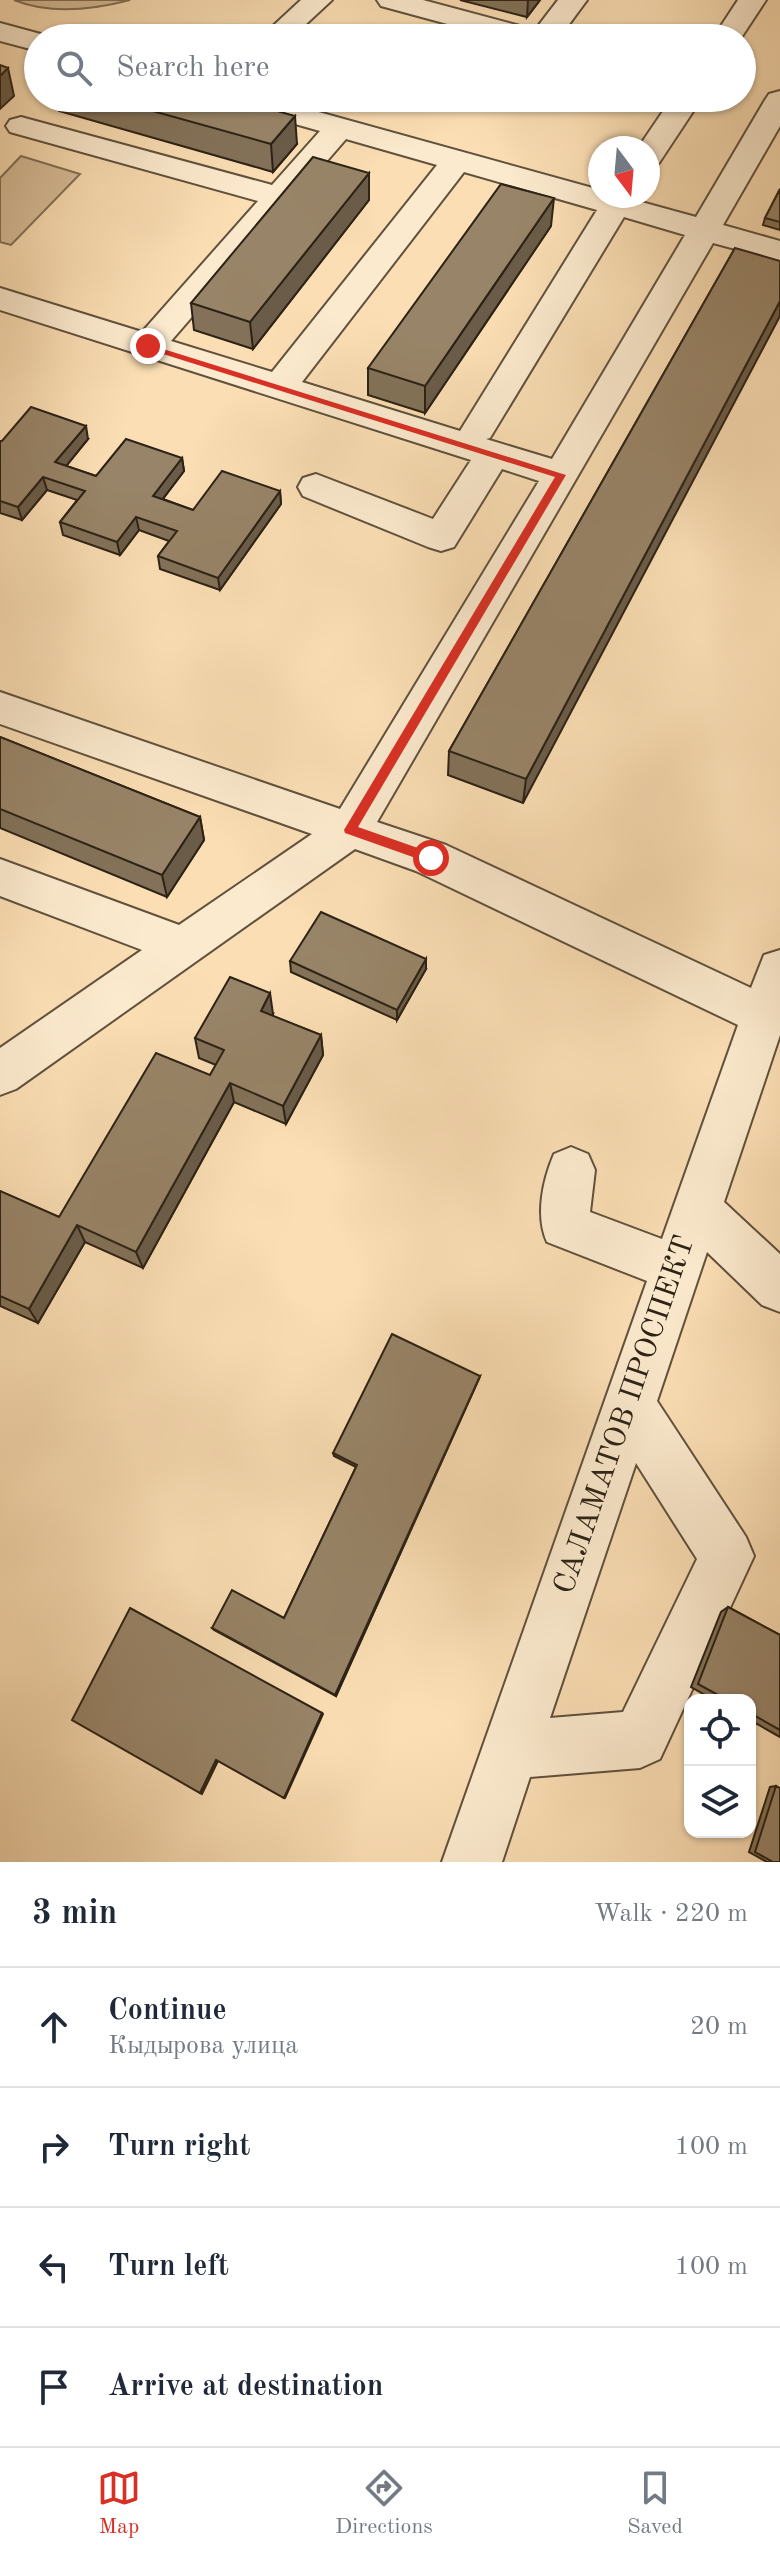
<!DOCTYPE html>
<meta charset="utf-8">
<style>
:root{--surface:#fff;--page:#f6f6f7;--text:#1f2937;--muted:#747a83;--line:#e0e1e3;--accent:#d93025}
body{margin:0;font-family:"Old Standard TT",serif;background:var(--page);color:var(--text)}
.controls{position:absolute;right:24px;bottom:24px;display:grid;overflow:hidden;border-radius:16px;box-shadow:0 2px 6px #0004}
.controls button{width:72px;height:72px;display:grid;place-items:center;padding:0;border:0;border-bottom:2px solid var(--line);background:var(--surface);color:var(--text);font:40px sans-serif}
.compass{position:absolute;left:588px;top:136px;width:72px;height:72px;border-radius:50%;background:var(--surface);box-shadow:0 2px 6px #0004;rotate:164deg}
.stop{position:absolute;width:24px;height:24px;margin:-18px;border:6px solid #d93025;border-radius:50%;background:#fff}
.stop.end{background:#d93025;border-color:#fff;box-shadow:0 2px 8px #0008}
.list{margin:0;padding:0;list-style:none}
h2{display:flex;justify-content:space-between;align-items:center;height:104px;margin:0;padding:0 32px;font-size:34px}
h2 small{font-size:26px;font-weight:400;color:var(--muted)}
.list li{display:grid;grid-template-columns:52px 1fr auto;gap:24px;align-items:center;box-sizing:border-box;height:120px;padding:0 32px;border-top:2px solid var(--line)}
.list b{display:block;font-size:30px;white-space:nowrap}
.list p{margin:0;font-size:26px;white-space:nowrap;color:var(--muted)}
.list em{font-size:26px;font-style:normal;color:var(--muted)}
.icon{flex:none;width:44px;height:44px;fill:none;stroke:currentColor;stroke-width:2;stroke-linecap:round;stroke-linejoin:round}
.map{position:relative;flex:none;width:780px;height:1862px;overflow:hidden}
.search{position:absolute;background:var(--surface);box-shadow:0 2px 6px #0004;left:24px;right:24px;top:24px;height:88px;display:flex;align-items:center;gap:20px;box-sizing:border-box;padding:0 28px;border-radius:44px;color:var(--muted);font-size:30px}
.sheet{height:584px;background:var(--surface)}
nav{display:flex;justify-content:space-around;align-items:center;box-sizing:border-box;height:112px;border-top:2px solid var(--line);background:var(--surface);font-size:22px;color:var(--muted)}
nav a{display:grid;justify-items:center;gap:4px}
nav .on{color:var(--accent)}
.map>svg:first-child{display:block}
.green{fill:#d8be99;stroke:#827057;stroke-width:2}
.lines{fill:none;stroke-linecap:round;stroke-linejoin:round}
.minor-casing{stroke:#60513d;stroke-width:4}
.minor{fill:#fceace;fill-rule:evenodd}
.wall{fill:#837259;stroke:#2c2215;stroke-width:2}
.shaded-wall{fill:#6a5c49;stroke:#2c2215;stroke-width:2}
.building{fill:#988468;stroke:#2c2215;stroke-width:2}
.route{fill:#d93025}
.labels{text-anchor:middle;dominant-baseline:central;stroke-width:6;stroke-linejoin:round;paint-order:stroke}
.street-label{font-size:30px;fill:#2c2215;stroke:#fceace}
</style>
<div class="map">
<svg width="780" height="1862" viewBox="0 0 780 1862">
<rect width="100%" height="100%" fill="#fbdeb4"/>
<filter id="stains"><feTurbulence type="fractalNoise" baseFrequency=".0025" numOctaves="4"/><feColorMatrix values="0 0 0 0 .2 0 0 0 0 .09 0 0 0 0 .02 0 0 0 .5 -.17"/></filter>
<radialGradient id="worn" r=".72"><stop offset=".6" stop-color="#630" stop-opacity="0"/><stop offset="1" stop-color="#630" stop-opacity=".3"/></radialGradient>
<path class="green" d="M14,0H130C92,10 51,15 14,0Z
M21,156L80,174L11,245L0,242V178Z"/>
<g class="lines">
<defs>
<path id="minor" d="M301,0H332L291,38H260Z
M377,0H423L535,30L558,0H587L559,38H499L381,6Z
M738,0H766L741,38H713Z
M0,23L48,36L50,38H38V51L0,41Z
M780,91V126L723,225L780,241V261L713,243L377,822L446,845L751,988L764,955L780,950V1035L724,1202L780,1254V1312L762,1305L707,1252L657,1401L746,1537L754,1556L660,1759L640,1768L530,1777L502,1862H442L647,1281L547,1242C535,1215 543,1180 554,1154L571,1147L588,1154L595,1170L590,1212L662,1239L738,1025L416,871L355,849L16,1089L0,1095V1048L142,950L0,896V859L179,925L312,834L0,724V692L340,809L539,481L502,469L454,547L441,551L428,547L303,496L298,487L303,478L316,474L433,519L471,460L0,310V288L142,332L258,201L10,132L6,126L10,120L21,117L272,185L320,131L224,104L220,98H268L600,190V196H637L634,200L696,217L765,100L769,94ZM346,139L437,165L272,372L171,341ZM464,172L597,210L460,431L302,382ZM624,217L685,235L552,459L486,439L490,438ZM636,1463L697,1559L623,1712L550,1718Z
M672,98H702L659,163L648,165V148H638Z"/>
</defs>
<use href="#minor" class="minor-casing"/>
<use href="#minor" class="minor"/>
</g>
<path class="wall" d="M460,0H540L527,17Z
M56,98H231L297,144L273,172L59,111Z
M780,189V230L763,225L765,218Z
M369,200L253,349L194,330L191,303Z
M551,226L425,413L368,395V368Z
M735,248L523,803L448,775L449,751Z
M88,439L66,466L96,476L182,458L184,471L163,499L193,510L280,491L281,504L220,590L160,569L158,556L169,541L139,530L120,555L63,535L60,522L77,500L47,490L22,520L0,513V441Z
M0,737L200,817L204,840L167,897L0,828Z
M290,961L426,969L397,1020L291,972Z
M273,1014L272,1016L321,1035L323,1055L286,1124L234,1102L143,1268L85,1242L38,1323L0,1306V1191L59,1217L210,1075L216,1065L199,1058L195,1038Z
M480,1376L336,1696L214,1630L212,1628L284,1618L356,1467L334,1456L333,1453Z
M728,1607L780,1635V1737L750,1720V1700H714L691,1687L721,1612Z
M776,1786L780,1862H767L749,1852L770,1787Z"/>
<path class="shaded-wall" d="M528,0H540L527,17Z
M8,68L14,96L0,109V76Z
M295,116L297,144L273,172L271,144Z
M369,173V200L253,349L250,322Z
M554,198L551,226L425,413V386Z
M780,301V316L523,803L526,779Z
M86,426L88,439L59,475L55,462Z
M182,458L184,471L155,509L153,496Z
M43,477L47,490L22,520L18,507Z
M280,491L281,504L220,590L218,578Z
M136,517L139,530L120,555L117,542Z
M200,817L204,840L167,897L162,875Z
M426,959V969L397,1020V1010Z
M270,993L273,1014L264,1031L261,1011Z
M321,1035L323,1055L286,1124L283,1106Z
M230,1083L234,1102L143,1268L136,1252Z
M77,1225L85,1242L38,1323L29,1309Z
M480,1376L479,1379L336,1696L335,1695Z
M322,1713L323,1714L285,1798H284Z
M216,1760L218,1761L202,1794L200,1793Z"/>
<path class="building" d="M0,65L8,68L0,76Z
M106,98H231L295,116L271,144Z
M313,157L369,173L250,322L191,303Z
M501,184L554,198L425,386L368,368Z
M780,189V222L765,218Z
M735,248L780,261V301L526,779L449,751Z
M31,407L86,426L55,462L96,476L126,439L182,458L153,496L193,510L222,471L280,491L218,578L158,556L177,531L136,517L117,542L60,522L85,491L43,477L18,507L0,501V441H2Z
M0,737L200,817L162,875L0,809Z
M321,912L426,959L397,1010L290,961Z
M230,977L270,993L261,1011L321,1035L283,1106L230,1083L136,1252L77,1225L29,1309L0,1296V1191L59,1217L156,1053L210,1075L224,1050L195,1038Z
M392,1334L480,1376L335,1695L212,1628L232,1590L284,1618L357,1465L333,1453Z
M728,1607L780,1635V1730L750,1713V1700H727L698,1684Z
M130,1608L322,1713L284,1798L216,1760L200,1793L72,1720Z
M776,1786L780,1788V1862H773L755,1852Z"/>
<path class="route" d="M144,343L566,475L358,827L435,854V862H427L345,833L344,830L555,477L144,348Z"/>
<g class="labels">
<g class="street-label">
<text transform="translate(625 1415) rotate(-71)">САЛАМАТОВ ПРОСПЕКТ</text>
</g>
</g>
<rect width="100%" height="100%" filter="url(#stains)"/>
<rect width="100%" height="100%" fill="url(#worn)"/>
</svg>
<div class="controls">
<button><svg class="icon" aria-label="locate" viewBox="0 0 24 24"><circle cx="12" cy="12" r="6"/><path d="M12 2v4M12 18v4M2 12h4M18 12h4"/></svg></button>
<button><svg class="icon" aria-label="layers" viewBox="0 0 24 24"><path d="M12 4l9 5-9 5-9-5zM3 14l9 5 9-5"/></svg></button>
</div>
<svg class="compass" viewBox="-18 -18 36 36"><path d="M0-13l5 13h-10z" fill="#e53935"/><path d="M0 13l5-13h-10z" fill="#747a83"/></svg>
<div class="stop" style="left:431px;top:858px"></div>
<div class="stop end" style="left:148px;top:346px"></div>
<div class="search"><svg class="icon" aria-label="search" viewBox="0 0 24 24"><circle cx="10" cy="10" r="6"/><path d="M15 15l6 6"/></svg>Search here</div>
</div>
<section class="sheet">
<h2>3 min<small>Walk · 220 m</small></h2>
<ul class="list">
<li><svg class="icon" aria-label="ahead" viewBox="0 0 24 24"><path d="M12 20V5M6 11l6-6 6 6"/></svg><div><b>Continue</b><p>Кыдырова улица</p></div><em>20 m</em></li>
<li><svg class="icon" aria-label="right" viewBox="0 0 24 24"><path d="M7 20v-9h11M14 6l5 5-5 5"/></svg><div><b>Turn right</b></div><em>100 m</em></li>
<li><svg class="icon" aria-label="left" viewBox="0 0 24 24"><path d="M17 20v-9H6M10 6l-5 5 5 5"/></svg><div><b>Turn left</b></div><em>100 m</em></li>
<li><svg class="icon" aria-label="arrive" viewBox="0 0 24 24"><path d="M6 21V4h12l-3 4 3 4H6"/></svg><div><b>Arrive at destination</b></div></li>
</ul>
</section>
<nav>
<a class="on"><svg class="icon" aria-label="map" viewBox="0 0 24 24"><path d="M3 6l6-2 6 2 6-2v14l-6 2-6-2-6 2zM9 4v14M15 6v14"/></svg>Map</a>
<a><svg class="icon" aria-label="directions" viewBox="0 0 24 24"><path d="M12 3l9 9-9 9-9-9zM9 14v-3h6M13 9l2 2-2 2"/></svg>Directions</a>
<a><svg class="icon" aria-label="saved" viewBox="0 0 24 24"><path d="M7 4h10v16l-5-4-5 4z"/></svg>Saved</a>
</nav>
